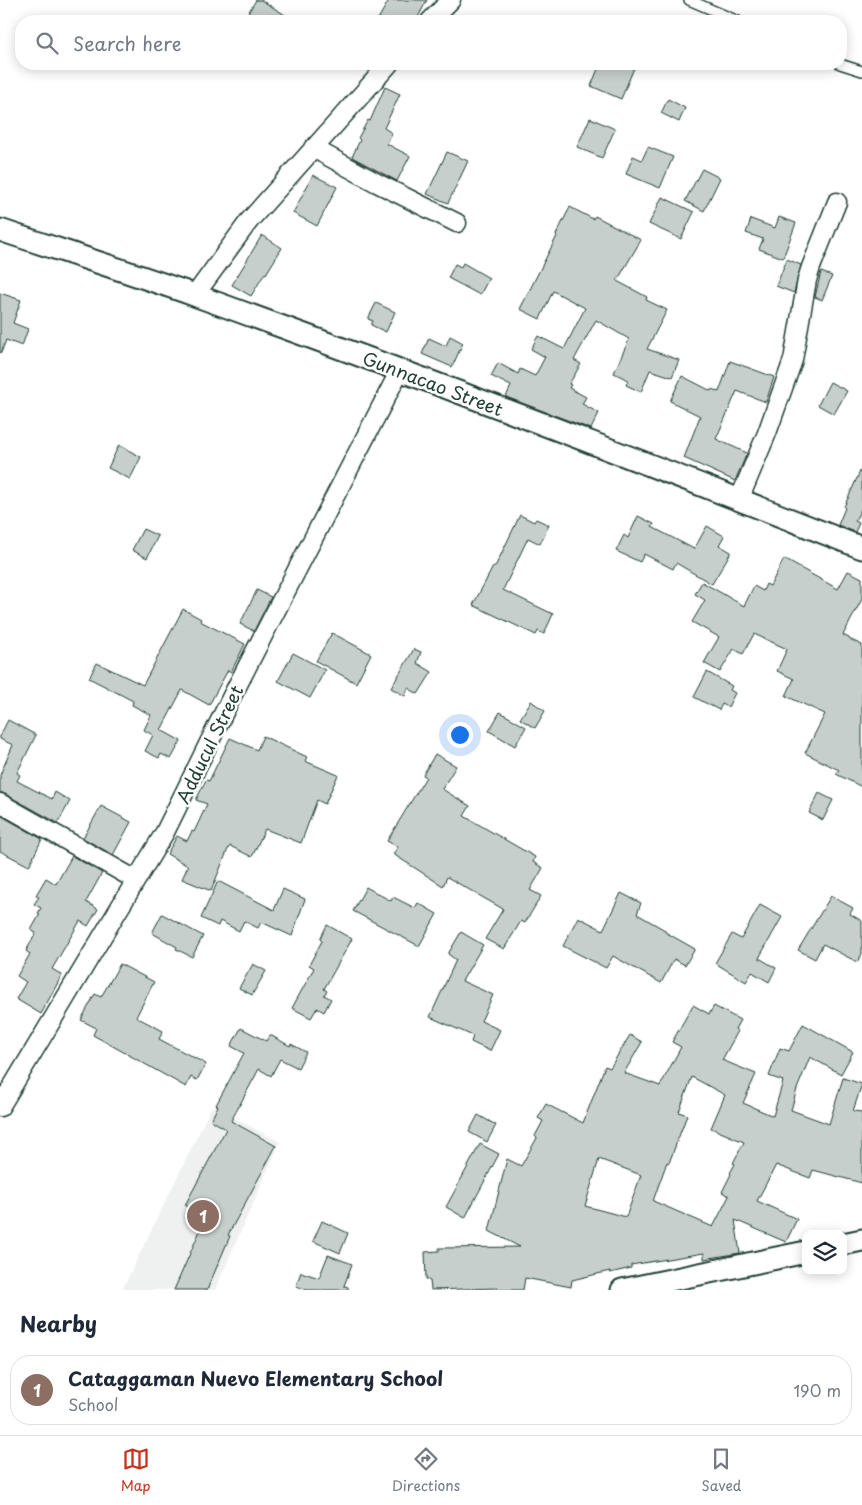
<!DOCTYPE html>
<style>
:root{--surface:#fff;--page:#f2f2f3;--text:#1f2937;--muted:#747a83;--line:#e0e1e3;--accent:#c8321e}
body{margin:0;font-family:"Playpen Sans",sans-serif;background:var(--page);color:var(--text)}
.controls{position:absolute;right:15px;bottom:15px;display:grid;overflow:hidden;border-radius:10px;box-shadow:0 2px 12px #0003}
.controls button{width:45px;height:45px;display:grid;place-items:center;padding:0;border:0;border-bottom:1px solid var(--line);background:var(--surface);color:var(--text);font:25px sans-serif}
.you{position:absolute;left:459px;top:734px;width:18px;height:18px;margin:-12px;border:4px solid #fff;border-radius:50%;background:#1a73e8;box-shadow:0 0 0 8px #1a73e833}
.badge{display:grid;place-items:center;width:32px;height:32px;border-radius:50%;background:var(--accent);color:#fff;font-size:16px;font-weight:700}
.pin{position:absolute;translate:-50% -50%;border:2px solid #fff;box-shadow:0 1px 5px #0006}
.list{margin:0;padding:0;list-style:none}
h2{display:flex;justify-content:space-between;align-items:center;height:65px;margin:0;padding:0 20px;font-size:21px}
h2 small{font-size:16px;font-weight:400;color:var(--muted)}
.list li{display:grid;grid-template-columns:32px 1fr auto;gap:15px;align-items:center;box-sizing:border-box;height:70px;margin:0 10px 10px;padding:0 10px;border:1px solid var(--line);border-radius:20px}
.list b{display:block;font-size:19px;white-space:nowrap}
.list p{margin:0;font-size:16px;white-space:nowrap;color:var(--muted)}
.list em{font-size:16px;font-style:normal;color:var(--muted)}
.icon{flex:none;width:28px;height:28px;fill:none;stroke:currentColor;stroke-width:2;stroke-linecap:round;stroke-linejoin:round}
.map{position:relative;flex:none;width:862px;height:1290px;overflow:hidden}
.search{position:absolute;background:var(--surface);box-shadow:0 2px 12px #0003;left:15px;right:15px;top:15px;height:55px;display:flex;align-items:center;gap:12px;box-sizing:border-box;padding:0 18px;border-radius:20px;color:var(--muted);font-size:19px}
.sheet{height:145px;background:var(--surface)}
nav{display:flex;justify-content:space-around;align-items:center;box-sizing:border-box;height:70px;border-top:1px solid var(--line);background:var(--surface);font-size:14px;color:var(--muted)}
nav a{display:grid;justify-items:center;gap:2px}
nav .on{color:var(--accent)}
.map>svg:first-child{display:block}
.built{fill:#eef1f0}
.building{fill:#c7cfcc;stroke:#1f3d34;fill-rule:evenodd}
.lines{fill:none;stroke-linecap:round;stroke-linejoin:round}
.service-casing{stroke:#1f3d34;stroke-width:12}
.minor-casing{stroke:#1f3d34;stroke-width:21}
.tertiary-casing{stroke:#1f3d34;stroke-width:25}
.service{stroke:#fff;stroke-width:9}
.minor{stroke:#fff;stroke-width:18}
.tertiary{stroke:#fff;stroke-width:21}
.labels{text-anchor:middle;dominant-baseline:central;stroke-width:5;stroke-linejoin:round;paint-order:stroke}
.street-label{font-size:18px;fill:#1f3d34;stroke:#fff}
</style>
<div class="map">
<svg width="862" height="1290" viewBox="0 0 862 1290">
<rect width="100%" height="100%" fill="#fff"/>
<filter id="ink" filterUnits="userSpaceOnUse"><feTurbulence type="fractalNoise" baseFrequency=".02" numOctaves="2"/><feDisplacementMap in="SourceGraphic" scale="10" xChannelSelector="R" yChannelSelector="G"/><feConvolveMatrix kernelMatrix="1 2 1 2 8 2 1 2 1" color-interpolation-filters="sRGB"/></filter>
<g filter="url(#ink)">
<path class="built" d="M212,1106L280,1142L215,1290H122Z"/>
<path class="building" d="M256,0H261L295,21H243Z
M389,0H427L416,21H377Z
M600,64H624L634,68L621,99L591,86Z
M385,87L400,94L384,128L392,133L387,144L410,156L397,181L352,157L360,140L358,138L368,120L370,121Z
M668,99L685,108L679,122L661,113Z
M590,118L615,129L602,158L577,147Z
M648,147L673,157L660,188L626,174L633,156L642,160Z
M447,152L468,161L448,203L427,194Z
M702,169L720,178L704,211L685,201Z
M313,175L337,187L317,226L293,213Z
M662,197L694,212L681,239L649,224Z
M570,207L593,219L595,216L641,240L617,281L647,297L646,300L667,310L647,349L679,360L672,377L650,370L641,392L626,385L628,380L614,373L629,339L596,320L574,360L581,364L569,384L571,385L569,388L586,397L582,404L599,413L591,429L506,397L511,386L491,376L498,363L518,374L520,369L535,376L545,357L531,349L538,336L564,349L585,308L553,291L540,319L520,309L557,236L556,235Z
M779,217L796,223L783,258L759,249L763,239L746,233L751,219L775,228Z
M262,235L282,248L266,274L265,273L251,296L232,285Z
M787,259L801,265L794,293L776,286Z
M463,263L489,278L480,295L448,278L455,264L461,267Z
M821,272L832,276L822,300L815,297Z
M0,293L21,300L13,323L28,329L22,346L6,340L1,353L0,352Z
M376,303L395,312L386,332L371,325L373,321L368,319Z
M450,336L463,343L452,367L422,354L429,338L446,346Z
M730,361L774,377L766,402L737,391L716,439L747,453L735,481L684,458L700,416L670,401L682,376L711,391L712,389L719,392Z
M830,382L847,391L834,414L818,405Z
M119,445L141,457L130,479L108,468Z
M862,467V507L855,521L859,523L855,532L838,525L845,508L844,507Z
M520,515L534,522L536,519L549,525L540,544L528,538L503,590L553,614L544,634L538,631L536,635L473,605L493,567H495Z
M638,516L654,524L652,527L694,549L707,526L724,536L719,545L731,552L712,584L676,563L673,569L644,554L640,562L616,551L624,535L628,538Z
M143,529L158,536L147,558L132,550Z
M784,559L838,589L848,571L862,578V599L843,635L849,638V639L862,645V787L836,774L839,770L805,753L825,714L786,696L794,679L777,671L787,649L754,634L743,654L734,649L720,672L704,663L719,637L692,622L705,600L695,594L702,582L744,606L754,586L763,591L766,584L770,586Z
M257,590L271,597L254,631L240,624Z
M183,609L201,619L200,621L245,644L231,672L228,670L209,705L182,690L161,730L181,741L171,759L161,754L159,758L145,751L153,735L144,730L151,715L132,705L133,701L89,678L97,663L143,685Z
M332,633L371,654L356,683L316,661Z
M414,649L421,652L417,663L432,672L418,694L408,688L405,696L391,688Z
M293,653L325,670L310,698L278,681Z
M707,672L732,686L730,690L735,693L728,707L722,704L719,710L694,697Z
M531,701L545,711L535,728L520,719Z
M500,712L526,727L515,746L489,731Z
M8,720L36,735L17,773L20,775L17,781L52,799L55,792L70,801L58,823L5,794L0,792V775L13,745L0,739V736Z
M263,736L307,757L305,761L338,775L325,804L317,800L301,843L265,829L252,857L230,846L228,849L211,891L182,879L188,866L167,854L177,836L187,841L192,831L194,832L207,804L196,800L206,780L209,781L230,738L257,750Z
M435,754L456,766L442,789L470,806L464,816L535,857L533,862L543,868L530,890L541,896L525,923L521,921L504,949L485,939L503,909L447,877L443,886L393,854L398,847L387,841L426,777L423,775Z
M819,793L833,800L823,820L809,813Z
M101,806L131,822L113,855L83,838Z
M0,815L42,839L29,866L0,851Z
M72,856L102,873L86,902L98,909L88,926L80,921L52,969L62,975L41,1014L16,999L26,982L17,976L30,954L26,951L36,933L31,930L40,914L38,913L41,908L34,904L39,897L36,895L46,878L56,884Z
M218,881L274,910L283,889L305,899L292,936L261,922L258,928L244,921L239,931L220,921L218,926L201,918Z
M366,887L391,901L393,897L415,908L418,903L437,914L419,946L353,911Z
M621,893L641,903L637,914L665,930V932L695,949L685,965L674,959L661,983L613,956L606,968L563,946L578,917L603,930Z
M831,896L853,908L850,914L862,921V954L857,962L823,944L815,959L798,950Z
M760,905L782,917L759,958L776,968L769,982L752,972L746,982L715,963L732,934L741,939Z
M162,914L203,936L192,957L176,949L177,947L152,933Z
M327,925L352,939L324,989L327,991L324,995L331,999L324,1012L317,1008L311,1018L292,1008L314,968L309,965L322,941L320,939Z
M461,932L483,945L462,981L493,995L481,1021L500,1030L490,1051L471,1042L473,1036L430,1017L456,960L448,954Z
M120,964L154,982L136,1017L163,1031L159,1039L206,1064L197,1080L191,1077L186,1087L93,1035L96,1028L81,1020L95,994L101,997Z
M253,964L266,971L252,995L239,988Z
M693,1005L709,1014L714,1006L740,1020L735,1029L738,1031L722,1060L756,1074L743,1103L773,1116L783,1081L769,1076L780,1048L789,1051L803,1024L853,1052L841,1074L810,1057L797,1089L791,1110L829,1124L843,1078L862,1084L853,1111L862,1112V1183L813,1170L810,1178L776,1165L757,1201L797,1219L786,1242L735,1220L740,1253L704,1259V1253L631,1265V1268L610,1273V1271L572,1280L571,1287L525,1278L523,1290H498V1288L431,1290L430,1281L426,1279L425,1252L439,1251V1248L520,1247L489,1231L507,1159L521,1166L537,1138L535,1136L543,1121L538,1118L546,1104L583,1123L605,1066L610,1068L630,1035L642,1042L624,1073L660,1086L681,1047L672,1042ZM692,1077L725,1095L711,1128L744,1142L733,1163L735,1164L730,1173L731,1174L722,1192L729,1196L713,1227L653,1201L667,1162L669,1163L687,1115L679,1112ZM599,1159L641,1175L626,1217L585,1206Z
M241,1028L266,1041L270,1035L290,1046L291,1044L306,1052L298,1068L280,1059L271,1076L259,1069L231,1121L276,1146L228,1235L230,1236L207,1290H174L206,1217L185,1205L226,1129L211,1120L218,1106L216,1105L244,1053L231,1046Z
M478,1115L496,1125L487,1142L469,1132Z
M480,1144L499,1154L465,1218L446,1207Z
M322,1221L348,1233L340,1253L313,1241Z
M328,1255L352,1264L344,1286L348,1287V1290H307L296,1286L301,1272L319,1278Z"/>
<g class="lines">
<defs>
<path id="service" d="M689,0L738,21
M840,64L862,71"/>
<path id="minor" d="M430,21L451,0
M313,148L377,183L457,223
M195,295L249,221L389,64
M739,500L767,433L793,360L807,280L811,267L837,202
M0,803L136,880
M0,1107L165,832L232,696L400,370"/>
<path id="tertiary" d="M0,230C66,252 132,273 197,296C420,376 642,461 862,548
M843,1244L862,1240
M622,1290L806,1252"/>
</defs>
<use href="#service" class="service-casing"/>
<use href="#minor" class="minor-casing"/>
<use href="#tertiary" class="tertiary-casing"/>
<use href="#service" class="service"/>
<use href="#minor" class="minor"/>
<use href="#tertiary" class="tertiary"/>
</g>
</g>
<g class="labels">
<g class="street-label">
<text transform="translate(433 383) rotate(21)">Gunnacao Street</text>
<text transform="translate(209 744) rotate(-64)">Adducul Street</text>
</g>
</g>
</svg>
<div class="controls">
<button><svg class="icon" aria-label="layers" viewBox="0 0 24 24"><path d="M12 4l9 5-9 5-9-5zM3 14l9 5 9-5"/></svg></button>
</div>
<div class="you"></div>
<div class="pin badge" style="left:203px;top:1216px;background:#8d6e63">1</div>
<div class="search"><svg class="icon" aria-label="search" viewBox="0 0 24 24"><circle cx="10" cy="10" r="6"/><path d="M15 15l6 6"/></svg>Search here</div>
</div>
<section class="sheet">
<h2>Nearby<small></small></h2>
<ul class="list">
<li><span class="badge" style="background:#8d6e63">1</span><div><b>Cataggaman Nuevo Elementary School</b><p>School</p></div><em>190 m</em></li>
</ul>
</section>
<nav>
<a class="on"><svg class="icon" aria-label="map" viewBox="0 0 24 24"><path d="M3 6l6-2 6 2 6-2v14l-6 2-6-2-6 2zM9 4v14M15 6v14"/></svg>Map</a>
<a><svg class="icon" aria-label="directions" viewBox="0 0 24 24"><path d="M12 3l9 9-9 9-9-9zM9 14v-3h6M13 9l2 2-2 2"/></svg>Directions</a>
<a><svg class="icon" aria-label="saved" viewBox="0 0 24 24"><path d="M7 4h10v16l-5-4-5 4z"/></svg>Saved</a>
</nav>
